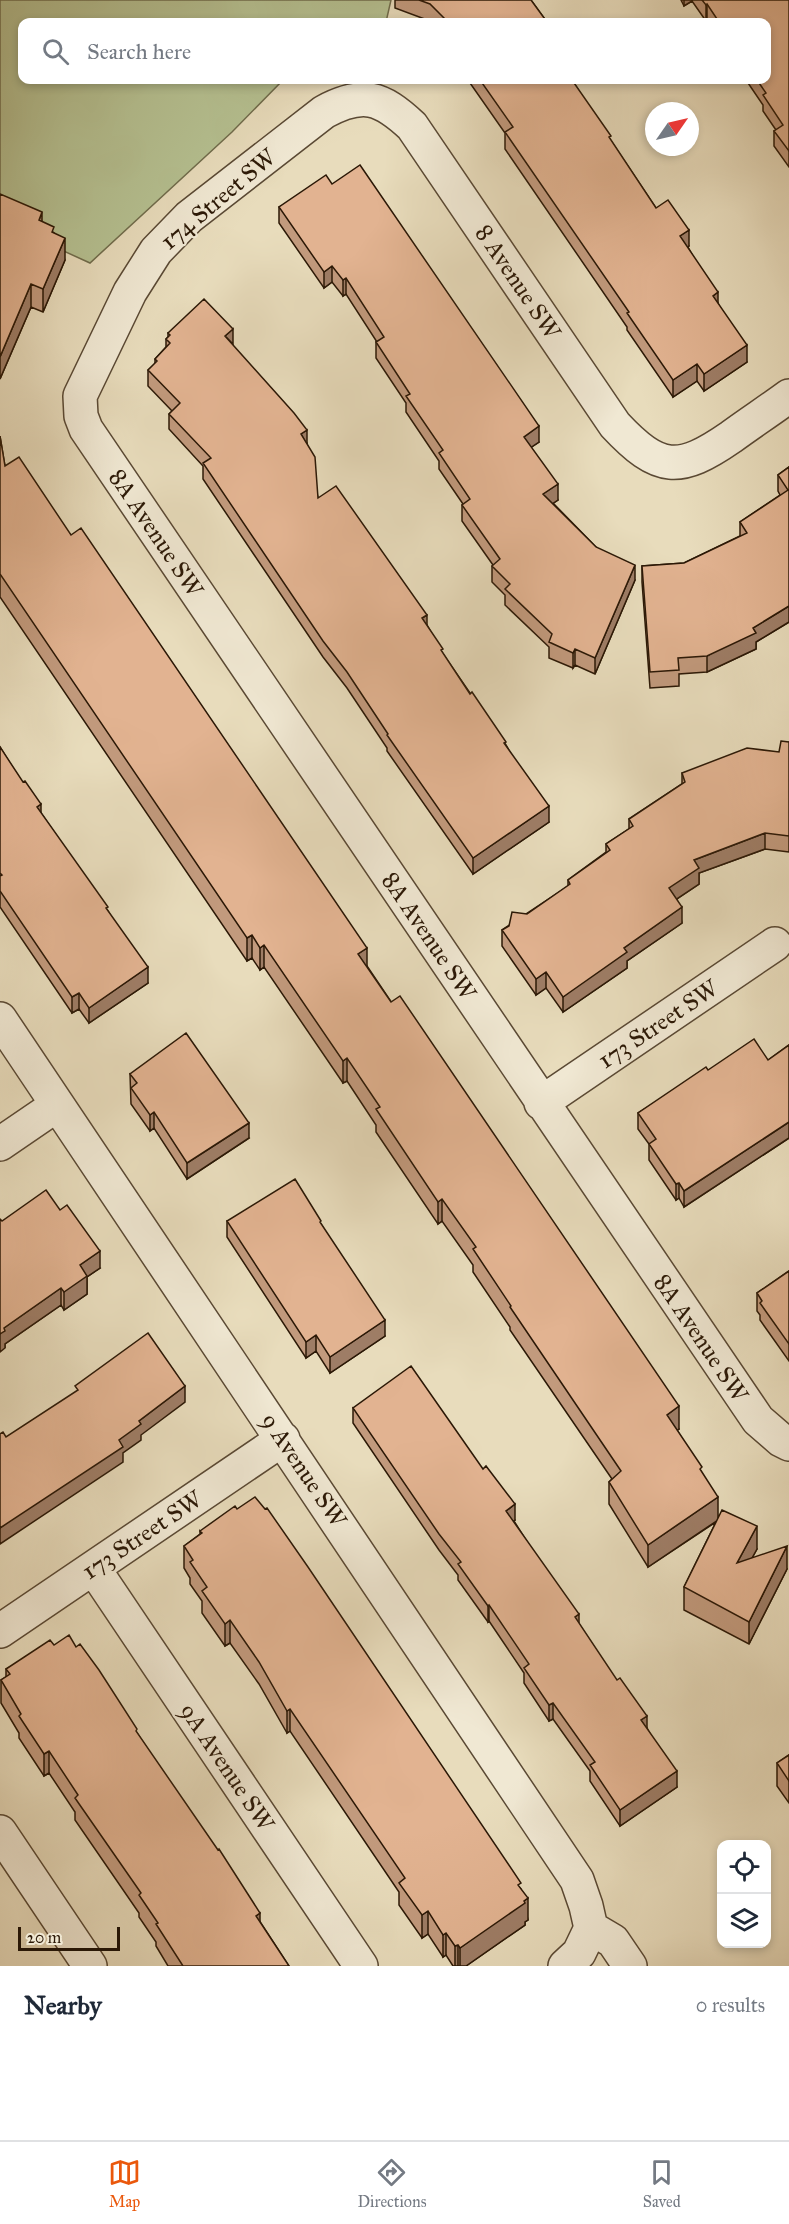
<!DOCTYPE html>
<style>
:root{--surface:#fff;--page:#f6f6f7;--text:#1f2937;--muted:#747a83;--line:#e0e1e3;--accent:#ea580c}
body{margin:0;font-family:"IM FELL Great Primer",serif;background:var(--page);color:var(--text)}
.controls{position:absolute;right:18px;bottom:18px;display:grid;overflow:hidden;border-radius:12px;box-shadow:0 3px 9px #0003}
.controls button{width:54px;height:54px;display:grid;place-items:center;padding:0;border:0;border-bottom:2px solid var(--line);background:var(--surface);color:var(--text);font:30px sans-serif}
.compass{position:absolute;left:645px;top:102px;width:54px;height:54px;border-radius:50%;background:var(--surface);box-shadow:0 3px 9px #0003;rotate:56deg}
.scale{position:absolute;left:18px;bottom:15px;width:102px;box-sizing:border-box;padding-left:6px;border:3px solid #2b1806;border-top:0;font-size:16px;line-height:21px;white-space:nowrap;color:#2b1806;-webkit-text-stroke:4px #f0e8d3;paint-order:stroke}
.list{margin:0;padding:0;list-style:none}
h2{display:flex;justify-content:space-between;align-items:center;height:78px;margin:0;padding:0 24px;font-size:26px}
h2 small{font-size:20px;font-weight:400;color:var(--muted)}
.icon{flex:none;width:33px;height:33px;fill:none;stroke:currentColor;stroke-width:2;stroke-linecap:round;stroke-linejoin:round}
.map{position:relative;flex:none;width:789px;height:1966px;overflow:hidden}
.search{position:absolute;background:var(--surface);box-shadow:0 3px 9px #0003;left:18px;right:18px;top:18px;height:66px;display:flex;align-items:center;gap:15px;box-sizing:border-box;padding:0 21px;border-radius:12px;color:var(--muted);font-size:22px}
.sheet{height:174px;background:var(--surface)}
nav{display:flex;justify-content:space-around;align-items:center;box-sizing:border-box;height:84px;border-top:2px solid var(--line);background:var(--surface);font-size:16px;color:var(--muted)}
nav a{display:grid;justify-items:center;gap:3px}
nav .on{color:var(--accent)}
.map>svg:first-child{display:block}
.green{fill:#b5c091;stroke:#706c4c;stroke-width:1.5}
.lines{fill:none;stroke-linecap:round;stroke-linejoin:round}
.minor-casing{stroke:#5a4934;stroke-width:36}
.minor{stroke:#f0e8d3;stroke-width:33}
.wall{fill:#c29a7d;stroke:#2b1806;stroke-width:1.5}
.shaded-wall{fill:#9e7d66;stroke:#2b1806;stroke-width:1.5}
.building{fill:#e2b391;stroke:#2b1806;stroke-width:1.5}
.labels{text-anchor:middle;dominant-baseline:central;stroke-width:4.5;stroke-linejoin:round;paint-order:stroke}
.street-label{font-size:24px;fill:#2b1806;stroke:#f0e8d3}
</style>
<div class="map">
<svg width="789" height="1966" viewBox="0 0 789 1966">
<rect width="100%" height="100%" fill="#e8dcbc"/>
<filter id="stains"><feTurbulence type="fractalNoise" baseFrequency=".00333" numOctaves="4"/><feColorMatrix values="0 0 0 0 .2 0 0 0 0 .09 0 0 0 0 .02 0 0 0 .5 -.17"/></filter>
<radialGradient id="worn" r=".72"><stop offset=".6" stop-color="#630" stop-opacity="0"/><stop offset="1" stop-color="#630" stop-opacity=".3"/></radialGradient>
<path class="green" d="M0,0H391L386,22H22V80H283L232,132L90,263L0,222Z"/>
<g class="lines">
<defs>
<path id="minor" d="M789,396C770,410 750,423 731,437C679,473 659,472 615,425L412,126C381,97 363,91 324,112L189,217L156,251L130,292L80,396L81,416L86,429L758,1420L781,1440L789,1444
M0,1019L577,1880L586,1906L591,1928
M541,1103L775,944
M0,1144L57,1105
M94,1569L361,1966
M0,1631L283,1439
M0,1832L90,1966
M591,1928L613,1941L630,1966
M565,1966L579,1953L591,1928"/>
</defs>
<use href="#minor" class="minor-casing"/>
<use href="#minor" class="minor"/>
</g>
<path class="wall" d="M395,0H531L547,22H432L430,21L395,8Z
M681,0H789V167L774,146V131L776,130L763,111V105L746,80H766V22H709L707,20L706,21L692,1L684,6Z
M470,80H572L611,141L656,208L689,246L688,247L718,303L747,362L704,391L697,381L673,397L627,330V327L505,149V133L470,83Z
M332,184L539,442L531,447L558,500L553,503L596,547L635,580L595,674L575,665L573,668L549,658V647L505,605V595L492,582V566L493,565L462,521V505L463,504L439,469V461L406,412V403L376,358V342H377L346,294L343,296L332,282L324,288L279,223V207Z
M42,222L54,233L65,260L43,312L31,307L0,379Z
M168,333L232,345L307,443L318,498L427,625L443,654L506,745L549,822L473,874L387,751V748L347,688L323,657L203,479V466L169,429V414L172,411L148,386V370L155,364V359L166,347V339L168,337Z
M0,436L5,466L71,535L367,966L679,1429L677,1430L702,1473L718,1516L757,1549L752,1558L787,1569L749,1644L684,1610V1587L716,1522L648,1567L609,1504V1482L612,1479L510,1330V1327L473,1272V1265L442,1221L438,1224L376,1132V1125L347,1081L343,1083L264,967L260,970L252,958L247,961L0,597Z
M789,467V622L756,642V649L707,672L679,674V686L650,688L642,582V566L684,563L740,536V522L780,495L778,491V475Z
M789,742V852L765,849L699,873V884L677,899L682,923L627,961V968L563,1012L546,988L536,995L502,946V930L568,886V880L606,852V844L629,829V819L682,784V773L779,752Z
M0,747L41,813L108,911L148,983L89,1023L79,1009L72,1013L0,907Z
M789,1045V1138L684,1207L679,1198L676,1200L649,1160V1144L638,1129V1113L708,1070L768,1060Z
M130,1074L249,1138L187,1179L154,1128L150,1131L131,1104Z
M2,1221L100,1268L87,1277V1294L64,1310L61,1305L5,1344V1348Z
M227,1221L321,1224L385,1336L330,1373L316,1351L306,1358L227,1237Z
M789,1271V1361L760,1320V1315L757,1311V1293Z
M353,1408L515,1520L514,1521L579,1624L647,1728L677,1787L620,1826L590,1781V1771L553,1719L549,1721L524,1683V1673L489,1621L488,1622L458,1580V1575L439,1550L353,1423Z
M200,1531L521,1889L528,1920L525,1922V1925L466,1966H453L446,1955L443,1957L428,1934L422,1938L399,1905V1892L290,1731L287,1733L259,1684L230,1643L225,1646L202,1613V1601L190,1584V1578L184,1568V1546L200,1534Z
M54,1645L76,1647L137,1733L289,1966H168L156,1946V1942L139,1917V1913L75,1820V1812L49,1773L44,1776L19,1738V1733L1,1703V1680L6,1677V1669Z
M789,1755V1803L777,1786V1763Z"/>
<path class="shaded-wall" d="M684,0H692V1L684,6Z
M707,4V20L706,21V5Z
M42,212V235L39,220Z
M689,230V246L680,253V236Z
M65,238V260L43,312V289Z
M332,266V282L324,288V272Z
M346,278V294L343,296V280Z
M31,284V307L0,379V357Z
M718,292V309L713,296Z
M233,329V344L225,336Z
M747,345V362L704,391V374Z
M697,364V381L673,397V380Z
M539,426V442L524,452V437Z
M307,430V446L301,434Z
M558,484V500L543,510V494Z
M635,565V580L595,674V658Z
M789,606V622L756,642V649L707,672V656Z
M427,615V631L422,618Z
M575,649V665L573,668V653Z
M41,804V820L37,807Z
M549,806V822L473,874V858Z
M765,833V849L699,873V884L669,904V888L694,860Z
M682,907V923L627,961V968L563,1012V997L624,948Z
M252,935V958L247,961V938Z
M264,945V967L260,970V948Z
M367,948V970L358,954Z
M148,967V983L89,1023V1008Z
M546,972V988L536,995V979Z
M79,993V1009L72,1013V997Z
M347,1058V1081L343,1083V1061Z
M154,1112V1128L150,1131V1115Z
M789,1122V1138L684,1207V1191Z
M249,1123V1138L187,1179V1163Z
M679,1183V1198L676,1200V1184Z
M442,1199V1221L438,1224V1202Z
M100,1251V1268L87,1277V1294L64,1310V1292L80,1265Z
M61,1288V1305L5,1344V1348L0,1352V1334L4,1328Z
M385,1320V1336L330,1373V1357Z
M316,1335V1351L306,1358V1342Z
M185,1386V1402L141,1435V1440L123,1453V1462L0,1544V1528L119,1440L139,1421Z
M679,1406V1429L667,1437V1415Z
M718,1497V1520L648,1567V1545Z
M515,1504V1520L506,1526V1511Z
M757,1526V1549L737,1585V1563Z
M787,1546V1569L749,1644V1622Z
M489,1605V1621L488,1622V1606Z
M579,1614V1630L575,1617Z
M230,1620V1643L225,1646V1624Z
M553,1703V1719L549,1721V1705Z
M290,1709V1731L287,1733V1711Z
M647,1716V1731L641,1720Z
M49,1751V1773L44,1776V1754Z
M677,1771V1787L620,1826V1810Z
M528,1898V1920L525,1922V1925L466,1966H460V1948Z
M428,1911V1934L422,1938V1915Z
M260,1913V1935L256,1916Z
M446,1933V1955L443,1957V1935Z
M458,1945V1966H455V1946Z"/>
<path class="building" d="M419,0H531L547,22H448L430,4Z
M702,0H789V151L774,131L783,125L763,95L766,93L757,80H766V22H719L707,4L706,5Z
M480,80H572L611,136L609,137L656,208L668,200L689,230L680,236L718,292L713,296L747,345L704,374L697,364L673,380L627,313L629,312L505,132L513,127Z
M360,165L539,426L524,437L558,484L543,494L596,547L635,565L595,658L575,649L573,653L549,642L552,634L505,589L510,584L492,566L500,559L462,505L470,499L439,453L443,450L406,396L410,394L376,342L384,337L346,278L343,280L332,266L324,272L279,207L326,175L332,184Z
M0,194L42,212L39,220L54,227L52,232L65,238L43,289L31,284L0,357Z
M204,299L233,329L225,336L294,413L307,430L301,434L315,457L318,498L336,486L427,615L422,618L443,649L441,650L470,694L472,692L506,742L504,743L549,806L473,858L387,735L388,734L347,672L323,641L203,463L211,458L169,414L180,403L148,370L157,361L155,359L170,343L166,339L170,335L168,333Z
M0,436L5,466L19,457L71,535L81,528L367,948L358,954L391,1002L400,996L679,1406L667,1415L702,1467L700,1469L718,1497L648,1545L609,1482L621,1471L510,1307L511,1306L473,1249L476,1247L442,1199L438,1202L376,1109L380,1107L347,1058L343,1061L264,945L260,948L252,935L247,938L0,574Z
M789,467V606L753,628L756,633L707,656L678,658L679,670L650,672L642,566L684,563L747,533L740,522L788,490L778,475Z
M781,741L789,742V836L765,833L694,860L699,868L669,888L682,907L624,948L627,952L563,997L546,972L536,979L502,930L509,926L512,912L527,914L570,884L568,880L610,850L606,844L633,826L629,819L685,782L682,773L747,748L779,752Z
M0,747L23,782L25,781L41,804L37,807L108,907L106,908L148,967L89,1008L79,993L72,997L0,891V876L2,875L0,873Z
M186,1033L249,1123L187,1163L154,1112L150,1115L131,1088L137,1083L130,1074Z
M754,1039L768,1060L789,1045V1122L684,1191L679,1183L676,1184L649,1144L656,1139L638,1113L706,1067L708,1070Z
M295,1179L321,1221L320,1222L385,1320L330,1357L316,1335L306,1342L227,1221Z
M46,1190L60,1210L67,1205L100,1251L80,1265L87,1276L64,1292L61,1288L4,1328L5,1331L0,1334V1219L2,1221Z
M789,1271V1344L760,1303L762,1301L757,1293Z
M148,1333L185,1386L139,1421L141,1424L119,1440L123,1447L0,1528V1434L3,1432L6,1437L78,1390L75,1386Z
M411,1366L483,1469L486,1466L515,1504L506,1511L579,1614L575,1617L617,1680L620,1678L647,1716L641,1720L677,1771L620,1810L590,1765L595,1762L553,1703L549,1705L524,1668L529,1664L489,1605L488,1606L458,1564L461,1562L439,1534L353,1408Z
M255,1497L265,1509L267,1508L308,1567L521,1883L518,1885L528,1898L524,1901L525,1903L460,1948L458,1945L455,1946L446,1933L443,1935L428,1911L422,1915L399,1883L405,1878L290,1709L287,1711L259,1662L230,1620L225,1624L202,1591L207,1587L190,1562L193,1560L184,1546L202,1533L200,1531L235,1506L237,1509Z
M722,1510L757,1526L737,1563L787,1546L749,1622L684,1587Z
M69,1635L76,1647L80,1644L99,1670L137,1729L136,1731L218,1850L219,1849L260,1913L256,1916L289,1966H183L156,1924L158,1923L139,1895L141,1893L75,1798L78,1795L49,1751L44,1754L19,1716L21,1714L1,1680L10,1674L6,1669L50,1640L54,1645Z
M789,1755V1781L777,1763Z"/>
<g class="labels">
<g class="street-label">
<text transform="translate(218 199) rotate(-40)">174 Street SW</text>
<text transform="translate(518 282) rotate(56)">8 Avenue SW</text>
<text transform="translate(156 533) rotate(56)">8A Avenue SW</text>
<text transform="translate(429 936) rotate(56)">8A Avenue SW</text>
<text transform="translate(658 1024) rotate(-34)">173 Street SW</text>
<text transform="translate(701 1338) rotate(56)">8A Avenue SW</text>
<text transform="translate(304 1470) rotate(56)">9 Avenue SW</text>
<text transform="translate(142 1535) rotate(-34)">173 Street SW</text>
<text transform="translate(227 1767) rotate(56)">9A Avenue SW</text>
</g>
</g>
<rect width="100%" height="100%" filter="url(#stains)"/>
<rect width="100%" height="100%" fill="url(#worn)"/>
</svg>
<div class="controls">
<button><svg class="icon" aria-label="locate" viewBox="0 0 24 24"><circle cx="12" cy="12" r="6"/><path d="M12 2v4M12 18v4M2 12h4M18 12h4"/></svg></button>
<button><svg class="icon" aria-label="layers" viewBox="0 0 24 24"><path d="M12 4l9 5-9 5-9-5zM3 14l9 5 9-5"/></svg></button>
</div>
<svg class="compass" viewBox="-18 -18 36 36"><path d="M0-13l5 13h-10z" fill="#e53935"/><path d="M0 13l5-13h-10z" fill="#747a83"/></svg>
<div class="scale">20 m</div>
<div class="search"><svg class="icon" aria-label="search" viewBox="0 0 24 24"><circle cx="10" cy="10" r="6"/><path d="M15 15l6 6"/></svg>Search here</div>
</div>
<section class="sheet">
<h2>Nearby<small>0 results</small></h2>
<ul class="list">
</ul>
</section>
<nav>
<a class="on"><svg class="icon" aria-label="map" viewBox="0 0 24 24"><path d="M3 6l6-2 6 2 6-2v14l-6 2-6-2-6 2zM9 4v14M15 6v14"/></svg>Map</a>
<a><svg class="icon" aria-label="directions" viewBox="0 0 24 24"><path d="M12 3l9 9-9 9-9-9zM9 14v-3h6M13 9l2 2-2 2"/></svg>Directions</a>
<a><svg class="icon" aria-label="saved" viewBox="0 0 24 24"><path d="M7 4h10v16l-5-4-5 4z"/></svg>Saved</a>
</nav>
